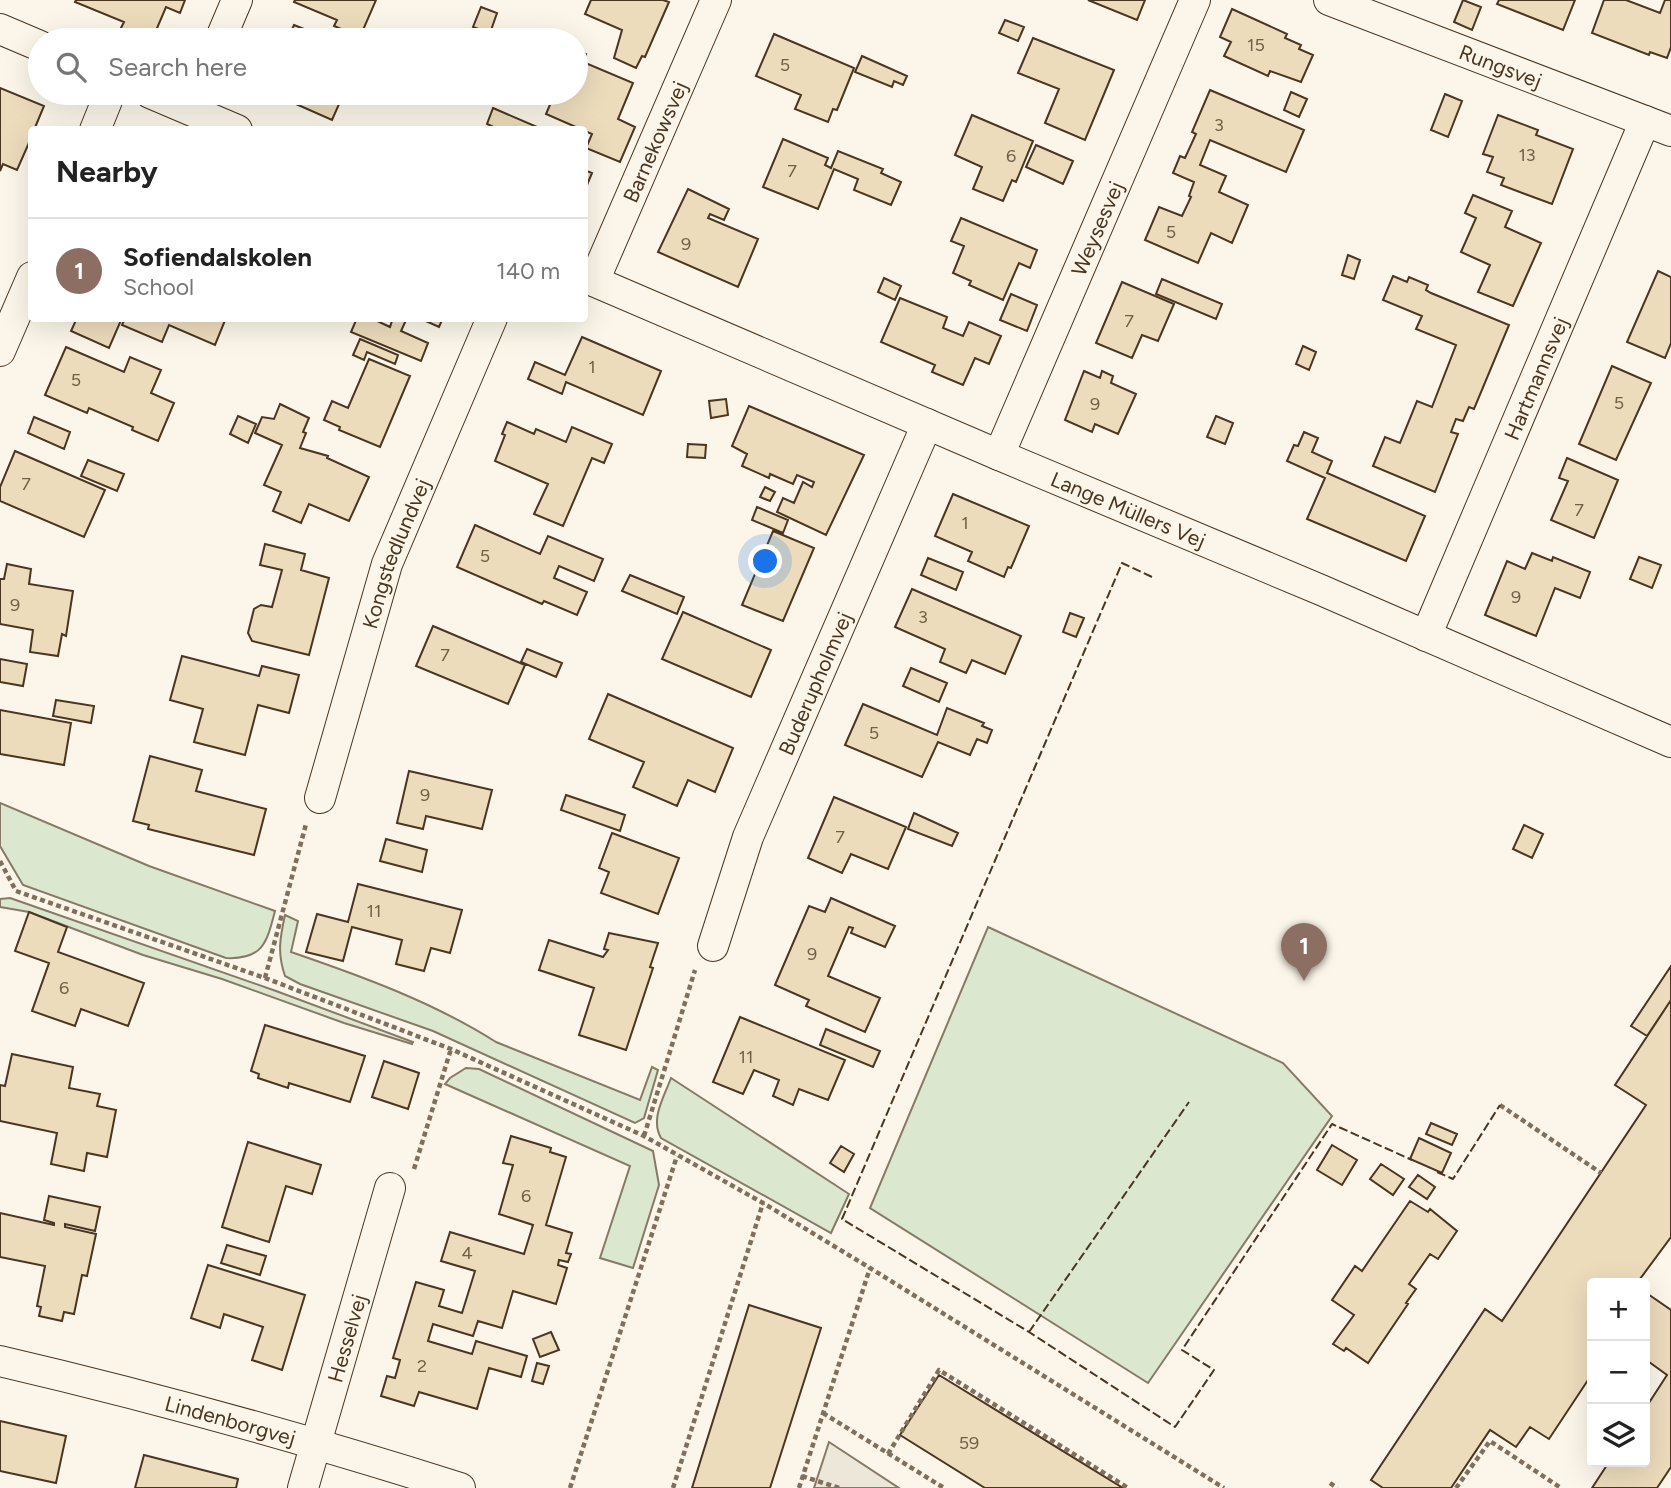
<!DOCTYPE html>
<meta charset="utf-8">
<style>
:root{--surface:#fff;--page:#f6f6f6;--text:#222;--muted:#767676;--line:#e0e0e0;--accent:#c62828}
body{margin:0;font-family:Figtree,sans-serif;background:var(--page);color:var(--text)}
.controls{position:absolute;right:21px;bottom:21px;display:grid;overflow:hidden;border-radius:7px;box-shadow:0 7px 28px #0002}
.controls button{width:63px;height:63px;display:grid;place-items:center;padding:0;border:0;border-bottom:2px solid var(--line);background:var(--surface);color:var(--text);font:35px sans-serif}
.you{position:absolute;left:766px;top:562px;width:24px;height:24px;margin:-18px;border:5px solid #fff;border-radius:50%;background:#1a73e8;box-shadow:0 0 0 10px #1a73e833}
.badge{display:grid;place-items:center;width:46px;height:46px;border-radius:50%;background:var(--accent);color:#fff;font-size:23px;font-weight:700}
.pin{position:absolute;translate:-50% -58px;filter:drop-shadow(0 2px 4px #0008)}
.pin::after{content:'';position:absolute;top:37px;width:24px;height:21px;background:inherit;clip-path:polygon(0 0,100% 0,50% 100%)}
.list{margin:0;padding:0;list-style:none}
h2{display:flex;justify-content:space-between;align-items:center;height:91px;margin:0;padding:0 28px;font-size:30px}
h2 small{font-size:23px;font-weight:400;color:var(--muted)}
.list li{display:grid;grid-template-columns:46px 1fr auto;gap:21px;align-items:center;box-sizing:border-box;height:105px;padding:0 28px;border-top:2px solid var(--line)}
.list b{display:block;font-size:26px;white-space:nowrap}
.list p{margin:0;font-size:23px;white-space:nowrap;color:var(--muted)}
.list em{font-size:23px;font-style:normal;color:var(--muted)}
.icon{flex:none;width:38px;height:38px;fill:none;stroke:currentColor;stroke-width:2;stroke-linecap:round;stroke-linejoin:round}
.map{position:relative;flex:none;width:1671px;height:1488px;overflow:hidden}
.search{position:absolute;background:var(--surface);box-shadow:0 7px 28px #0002;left:28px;top:28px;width:560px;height:77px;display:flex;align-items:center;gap:18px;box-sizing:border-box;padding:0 24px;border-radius:38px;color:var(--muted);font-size:26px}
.panel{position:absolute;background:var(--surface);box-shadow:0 7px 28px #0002;left:28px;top:126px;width:560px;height:196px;border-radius:7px}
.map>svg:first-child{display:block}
.green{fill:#dce7d0;stroke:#887966;stroke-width:2}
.parking{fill:#ede7d9;stroke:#887966;stroke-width:2}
.building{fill:#ecdcbc;stroke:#4a3520;stroke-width:2}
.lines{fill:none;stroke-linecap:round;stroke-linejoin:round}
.minor-casing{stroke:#4a3520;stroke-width:32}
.path{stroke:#7f6f5c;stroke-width:4.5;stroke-dasharray:5 3.5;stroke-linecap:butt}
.minor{stroke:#fbf6e9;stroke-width:30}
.fence{stroke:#4a3520;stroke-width:2;stroke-dasharray:9 3.5;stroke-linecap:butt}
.labels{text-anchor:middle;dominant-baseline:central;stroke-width:5;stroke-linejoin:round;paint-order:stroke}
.number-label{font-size:18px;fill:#725f47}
.street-label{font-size:21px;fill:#4a3520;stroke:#fbf6e9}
</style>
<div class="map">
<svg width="1671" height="1488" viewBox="0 0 1671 1488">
<rect width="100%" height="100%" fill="#fbf6e9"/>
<path class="green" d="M0,803L149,866L275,911C267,942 263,960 226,958L23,885L0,846Z
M10,898L276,991L413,1042L412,1044L344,1023L222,979L143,955L29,912L0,907V899Z
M285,915L298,921L291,952C361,976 433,1002 496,1042L640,1100L652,1067L658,1070L644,1118L635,1123L433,1031L300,984L285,976C277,953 280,938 285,915Z
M988,927L1283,1063L1332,1116L1148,1383L870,1208Z
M466,1068L479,1069L653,1151L659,1185L633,1268L600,1258L630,1166L445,1084L450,1078Z
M671,1078L849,1194L831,1233L661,1138C650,1119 664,1097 671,1078Z"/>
<path class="parking" d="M829,1442L899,1488H814Z"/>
<path class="building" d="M76,0H185L180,13L166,7L152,40L120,30L124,22L75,2Z
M295,0H376L360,37L334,26L337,20L294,2Z
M591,0H663L669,2L645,57L642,56L636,68L614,58L622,30L585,14Z
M1088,0H1145L1137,20Z
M1463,0L1481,7L1472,30L1454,22Z
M1499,0H1575L1563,30L1497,4Z
M1604,0H1626L1660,13L1665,0H1671V47L1667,58L1650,52L1649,55L1592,33Z
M481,7L497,13L490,33L473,27Z
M1232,9L1287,34L1285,38L1301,45L1299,49L1313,55L1301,82L1270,71L1268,76L1224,56L1231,42L1220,37Z
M1005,20L1024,27L1018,41L999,33Z
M294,25L317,34L315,40H287Z
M774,34L854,68L837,110L833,109L828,122L795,109L801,95L756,76Z
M1033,38L1114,70L1085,140L1045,123L1059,89L1018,73Z
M576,50L586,54L583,62L633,83L618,119L635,127L620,162L586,148L592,134L546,114L555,93H576Z
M862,56L907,76L903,85L894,81L892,87L855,72Z
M0,88L44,106L34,130H32V136L17,170L3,164L0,171Z
M1210,90L1304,130L1286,172L1210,140L1200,165L1226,176L1219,192L1248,205L1232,243L1211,233L1198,263L1145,240L1159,207L1182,216L1191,197L1189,196L1194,182L1173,173L1180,156L1185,158L1196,134L1192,132Z
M1291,92L1307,99L1299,117L1284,110Z
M271,93H365L361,103L343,95L332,120Z
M1445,94L1462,101L1448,137L1431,130Z
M493,108L544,130H500L487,124Z
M972,115L1033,141L1016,182L1012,180L1003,201L973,189L982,167L955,155Z
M1498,115L1538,130L1536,135L1573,149L1552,204L1501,185L1504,178L1487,172L1493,157L1483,154Z
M783,139L828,158L825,165L831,168L838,151L883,169L881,173L901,182L891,205L854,190L858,179L834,169L818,209L763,187Z
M1036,145L1073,161L1063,184L1026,167Z
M584,170L592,173L584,192Z
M688,189L729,209L724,220L710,214L708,218L758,239L738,287L658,252Z
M1473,195L1512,211L1505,227L1541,243L1513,306L1478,292L1490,265L1461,252L1476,218L1465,213Z
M961,218L1037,250L1030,268L1019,263L1003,300L969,285L971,281L953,273L964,246L951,241Z
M1348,255L1360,260L1354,279L1342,275Z
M1658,271L1671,277V343L1665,358L1627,342Z
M1393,276L1407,282L1409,277L1428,285L1426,290L1431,293L1509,325L1474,409L1469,407L1463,421L1456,419L1451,432L1458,434L1435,492L1373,466L1385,437L1400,443L1417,401L1432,407L1456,345L1416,329L1422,316L1383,300Z
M884,278L901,286L895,300L878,292Z
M1162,279L1222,304L1216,319L1156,294Z
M1122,282L1174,304L1158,341L1142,335L1132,358L1096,343Z
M1011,294L1037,305L1027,331L1000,320Z
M900,298L947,317L943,328L963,336L969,322L1001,336L989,364L975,358L963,385L932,372L935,365L881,342Z
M77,318H122L109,348L71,331Z
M125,318H226L215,345L169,325L162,342L122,325Z
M357,318H371L390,327L393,318H407L401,331L428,343L421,361L351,332Z
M419,318H443L439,327Z
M582,337L661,371L643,415L566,382L562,394L528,379L535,362L565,375Z
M360,339L398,355L395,364L367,352L364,360L353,355Z
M1303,346L1316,352L1309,370L1296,364Z
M66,347L124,372L130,357L161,370L151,393L174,403L158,441L132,430L133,427L89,408L87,413L45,395Z
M369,359L410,376L380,447L339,430L340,427L324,420L332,401L348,408Z
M1612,366L1651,383L1616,460L1579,444Z
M1084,371L1100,378L1102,371L1113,376L1111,383L1136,394L1118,434L1095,424L1092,432L1065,420Z
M726,399L728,415L711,418L709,401Z
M280,404L309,418L303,432L306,433L300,448L328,456L327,458L369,477L349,521L309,504L301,523L273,511L281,492L264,485L282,445L255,433L262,417L274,419Z
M749,406L864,455L826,535L777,512L783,498L794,503L803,482L812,487L814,482L797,475L793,484L770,474L769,478L742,466L747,454L732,446Z
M238,416L256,424L248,443L230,434Z
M1216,416L1233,423L1225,444L1207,437Z
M34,417L70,432L64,449L28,433Z
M507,422L534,434L536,429L566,442L572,427L612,444L604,463L592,458L563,526L534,514L548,484L495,461L505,435L502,434Z
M1304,432L1318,438L1312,452L1332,461L1327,473L1425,516L1406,561L1307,519L1325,478L1287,461L1294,445L1298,446Z
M688,444L706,445L705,458L687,457Z
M15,451L105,490L84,537L0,501V487Z
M1567,458L1618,480L1594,538L1551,520L1568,481L1559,478Z
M88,460L124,474L117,491L81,476Z
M765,487L775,492L770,501L760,497Z
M953,494L1029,526L1011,568L1008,567L1004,577L968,561L972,552L935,536Z
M757,507L788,520L783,533L752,520Z
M475,525L540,554L548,536L603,559L594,581L559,566L554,578L587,592L577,615L544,601L542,604L457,567Z
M773,531L814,548L783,621L742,605Z
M265,544L305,554L301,570L329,578L309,655L252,641L248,633L254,609L261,605L272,607L282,570L260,565Z
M1532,553L1552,561L1553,557L1590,572L1580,598L1555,588L1536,636L1485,615L1507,561L1525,569Z
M1639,557L1661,565L1652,588L1630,579Z
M928,558L963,572L956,590L921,575Z
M7,564L31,569L29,584L73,591L66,636L62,634L58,656L30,652L33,630L0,624V579H4Z
M630,575L684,597L677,614L622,591Z
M912,589L1021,636L1005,674L972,660L966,673L940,662L945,649L895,627Z
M683,612L771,650L751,697L662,659Z
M1070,613L1084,618L1076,637L1063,632Z
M433,626L525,665L508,704L416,666Z
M527,649L562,663L556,677L521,662Z
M182,656L259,676L262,666L299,675L289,713L258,705L245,755L194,742L203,709L170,700Z
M0,659L27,664L23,686L0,682Z
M911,668L947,683L939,702L903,686Z
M608,694L733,748L715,792L688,780L677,806L633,787L644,762L589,739Z
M56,700L94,706L91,723L53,716Z
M863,704L937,735L947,708L984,723L982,726L992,730L987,743L977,739L970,755L938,742L922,777L845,745Z
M0,710L71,723L64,765L0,754Z
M150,756L202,770L196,791L266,809L254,855L148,829L149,825L133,821Z
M409,771L492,790L482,829L426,816L423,829L397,823Z
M566,795L625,815L620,831L561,810Z
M834,797L906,827L888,869L851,854L842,873L808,858Z
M914,813L958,833L952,846L908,829Z
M1524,825L1543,834L1532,858L1513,849Z
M612,833L679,858L658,914L601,893L609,872L599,868Z
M386,839L427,850L422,872L380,861Z
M358,884L462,910L450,953L431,948L424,971L396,964L402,940L352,927L343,961L306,952L317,914L348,922Z
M831,898L895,926L885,947L851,933L853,928L849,927L828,976L880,998L865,1032L806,1006L809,1000L775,985L809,906L825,912Z
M29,912L67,927L58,952L144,983L128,1026L81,1009L75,1026L32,1011L49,963L15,951Z
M609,933L658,943L650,967L653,968L626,1050L579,1035L594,988L539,970L549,940L603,957L608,950L604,949Z
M1671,966V1000L1647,1036L1631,1026Z
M1671,1000V1237L1637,1283H1592V1374L1549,1439L1530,1427L1516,1447L1490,1430L1451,1488H1383L1371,1480L1485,1309L1502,1321L1646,1105L1615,1085Z
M740,1017L845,1060L828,1100L799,1089L793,1105L773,1096L779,1080L754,1070L743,1094L713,1082Z
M265,1025L365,1056L350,1102L289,1083L288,1088L258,1078L259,1074L251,1071Z
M826,1029L880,1051L873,1067L820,1045Z
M12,1054L73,1067L69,1088L100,1094L97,1106L116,1110L107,1157L87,1153L84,1171L51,1164L57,1133L0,1121V1085L5,1086Z
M384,1061L419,1073L408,1109L372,1097Z
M1431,1123L1457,1134L1452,1145L1426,1134Z
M511,1136L551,1148L550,1152L566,1157L546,1225L572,1233L566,1253L571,1254L568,1262L559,1260L558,1265L567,1268L556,1304L513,1291L502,1328L478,1321L473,1336L433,1324L428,1341L472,1354L476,1341L527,1356L521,1377L489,1368L477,1409L419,1392L414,1406L381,1396L387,1376L395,1378L400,1360L393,1358L416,1282L444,1290L439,1306L462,1313L475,1271L441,1261L450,1232L524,1254L533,1225L499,1214L513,1165L503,1163Z
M1419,1138L1451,1153L1442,1173L1410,1159Z
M248,1142L321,1165L312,1194L286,1186L269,1242L222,1227Z
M1332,1145L1357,1160L1342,1185L1317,1170Z
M841,1146L854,1154L844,1172L830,1163Z
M1381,1164L1404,1179L1393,1195L1370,1179Z
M1418,1175L1435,1187L1427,1199L1409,1187Z
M49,1196L100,1207L95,1231L65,1224V1227L96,1234L87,1276L82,1275L74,1314L64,1312L62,1321L39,1316L41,1307L37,1306L45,1266L0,1257V1213L54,1225V1223L44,1220Z
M1410,1201L1428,1212L1430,1209L1457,1231L1438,1259L1430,1254L1409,1284L1416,1289L1406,1303L1408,1304L1368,1363L1346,1348L1344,1351L1333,1344L1354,1315L1332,1300L1355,1266L1362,1271Z
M227,1245L266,1256L260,1275L221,1263Z
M208,1265L305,1295L282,1370L252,1360L263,1327L224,1314L220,1328L191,1318Z
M1645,1292L1671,1310V1467L1657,1488H1592L1609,1462H1645V1409L1667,1375L1645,1359Z
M749,1305L821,1328L770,1488H692Z
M551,1332L559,1350L540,1357L533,1339Z
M537,1363L549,1366L543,1384L532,1381Z
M939,1375L1123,1488H985L900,1435Z
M0,1421L66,1436L56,1483L0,1471Z
M144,1455L238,1479L236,1488H135Z"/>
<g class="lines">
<defs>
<g id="minor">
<path id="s1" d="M1329,0L1671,131"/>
<path d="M0,29L40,46"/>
<path d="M220,40L237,0"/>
<path d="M150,93L237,130"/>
<path d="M95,130L110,93"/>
<path id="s2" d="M584,277L999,455L1321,590L1671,742"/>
<path id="s3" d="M594,281L716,0"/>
<path d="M0,351L32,277"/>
<path id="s4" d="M999,455L1195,0"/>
<path id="s5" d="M1426,636L1645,121"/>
<path id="s6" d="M320,798L387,564L492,318"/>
<path id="s7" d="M713,946L748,837L927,424"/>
<path id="s8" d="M0,1361C155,1397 308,1440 460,1488"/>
<path id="s9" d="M303,1488L390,1188"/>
</g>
</defs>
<use href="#minor" class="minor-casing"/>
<path class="path" d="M0,861L16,891L265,978L451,1049L644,1136L763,1203L870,1268L1224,1488
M265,978L306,824
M1500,1105L1601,1173
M644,1136L695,970
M414,1169L451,1049
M823,1413L944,1488
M888,1454L939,1370L1128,1488
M802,1476L839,1488
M1330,1483L1337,1488
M570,1488L677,1156
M673,1488L763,1203
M799,1488L870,1268
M1456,1488L1490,1441L1561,1488"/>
<use href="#minor" class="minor"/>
<path class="fence" d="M1152,577L1122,563L842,1219L1029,1332L1175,1427L1214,1370L1182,1350L1332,1124L1412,1160
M1437,1172L1453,1179L1500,1105
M1029,1332L1189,1102"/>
</g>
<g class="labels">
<g class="number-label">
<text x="1256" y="45">15</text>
<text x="785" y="65">5</text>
<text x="1219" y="125">3</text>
<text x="1527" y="155">13</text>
<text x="1011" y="156">6</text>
<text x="792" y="171">7</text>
<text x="1171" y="232">5</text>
<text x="686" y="244">9</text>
<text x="1129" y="321">7</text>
<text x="592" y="367">1</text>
<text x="76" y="380">5</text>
<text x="1619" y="403">5</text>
<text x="1095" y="404">9</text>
<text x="26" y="484">7</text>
<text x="1579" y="510">7</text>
<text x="965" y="523">1</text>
<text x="485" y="556">5</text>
<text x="1516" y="597">9</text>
<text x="15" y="605">9</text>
<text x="923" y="617">3</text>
<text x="445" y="655">7</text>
<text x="874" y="733">5</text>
<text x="425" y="795">9</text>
<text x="840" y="837">7</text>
<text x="374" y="911">11</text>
<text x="812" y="954">9</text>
<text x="64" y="988">6</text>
<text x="746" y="1057">11</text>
<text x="526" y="1196">6</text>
<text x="467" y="1253">4</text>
<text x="422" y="1366">2</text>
<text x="969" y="1443">59</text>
</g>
<g class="street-label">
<text stroke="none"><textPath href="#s1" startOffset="184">Rungsvej</textPath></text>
<text stroke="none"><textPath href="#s3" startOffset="152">Barnekowsvej</textPath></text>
<text stroke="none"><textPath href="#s4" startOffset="247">Weysesvej</textPath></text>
<text stroke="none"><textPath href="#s5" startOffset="280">Hartmannsvej</textPath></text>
<text stroke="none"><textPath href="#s2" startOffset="592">Lange Müllers Vej</textPath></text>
<text stroke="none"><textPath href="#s6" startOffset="256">Kongstedlundvej</textPath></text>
<text stroke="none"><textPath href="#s7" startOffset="282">Buderupholmvej</textPath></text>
<text stroke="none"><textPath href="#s9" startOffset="156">Hesselvej</textPath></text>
<text stroke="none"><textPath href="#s8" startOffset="238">Lindenborgvej</textPath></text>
</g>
</g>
</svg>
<div class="controls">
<button>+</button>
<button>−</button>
<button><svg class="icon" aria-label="layers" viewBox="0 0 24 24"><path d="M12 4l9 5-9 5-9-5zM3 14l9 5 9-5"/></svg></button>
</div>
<div class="you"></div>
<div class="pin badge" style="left:1304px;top:981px;background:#8d6e63">1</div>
<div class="search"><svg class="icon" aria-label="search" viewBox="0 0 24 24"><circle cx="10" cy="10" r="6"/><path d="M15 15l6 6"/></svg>Search here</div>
<section class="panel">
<h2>Nearby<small></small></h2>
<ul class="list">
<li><span class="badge" style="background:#8d6e63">1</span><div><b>Sofiendalskolen</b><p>School</p></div><em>140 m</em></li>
</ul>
</section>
</div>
